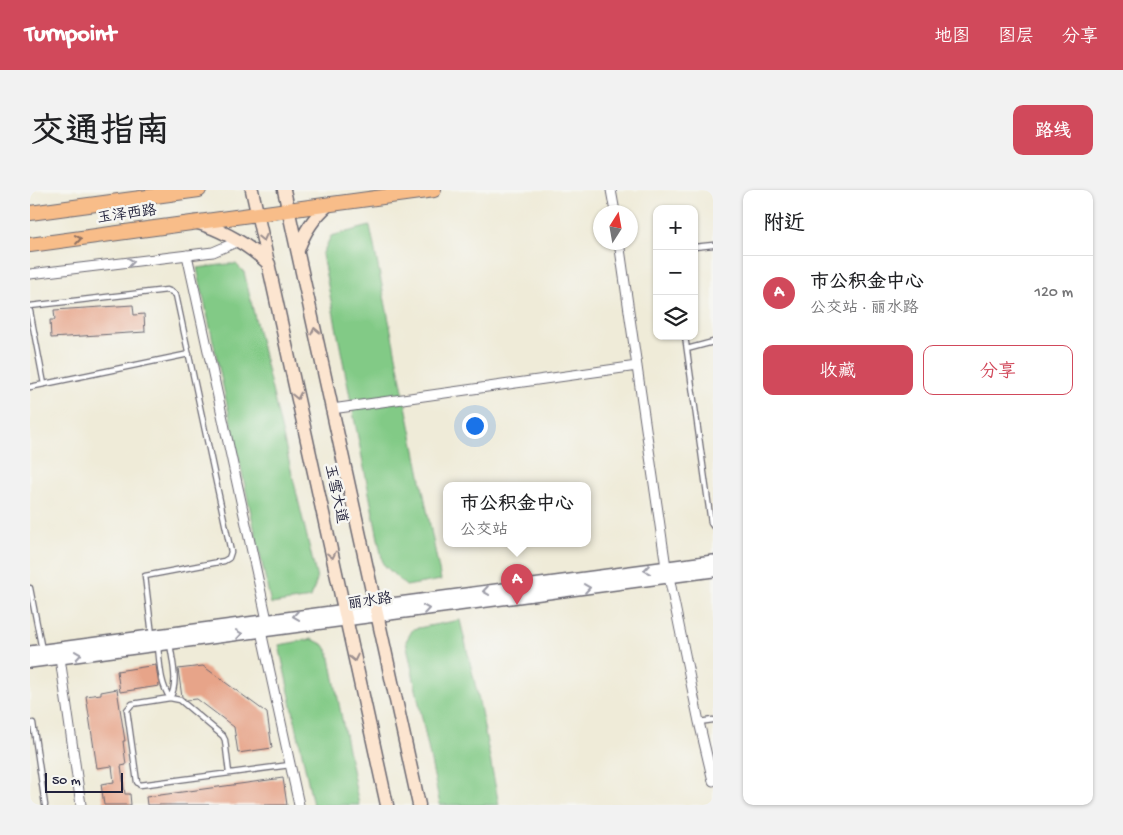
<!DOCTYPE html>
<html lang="zh">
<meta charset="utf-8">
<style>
:root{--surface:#fff;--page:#f2f2f2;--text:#202124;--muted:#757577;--line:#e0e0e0;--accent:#d1495b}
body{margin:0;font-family:"Gochi Hand","LXGW WenKai TC",sans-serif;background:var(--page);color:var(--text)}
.controls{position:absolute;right:15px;top:15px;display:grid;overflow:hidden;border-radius:10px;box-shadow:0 1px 4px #0004}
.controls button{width:45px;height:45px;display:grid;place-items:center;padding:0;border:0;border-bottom:1px solid var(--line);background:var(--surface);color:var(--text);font:25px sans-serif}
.compass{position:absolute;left:563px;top:15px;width:45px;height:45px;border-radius:50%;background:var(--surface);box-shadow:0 1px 4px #0004;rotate:11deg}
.scale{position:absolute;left:15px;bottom:12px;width:78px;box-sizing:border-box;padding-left:5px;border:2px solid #22223b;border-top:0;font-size:14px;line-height:18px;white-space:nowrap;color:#22223b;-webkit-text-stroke:4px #f6f6f2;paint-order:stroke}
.you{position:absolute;left:444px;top:235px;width:18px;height:18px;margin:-12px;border:4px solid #fff;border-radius:50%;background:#1a73e8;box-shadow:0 0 0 8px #1a73e833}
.badge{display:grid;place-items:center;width:32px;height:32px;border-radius:50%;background:var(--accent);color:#fff;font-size:16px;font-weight:700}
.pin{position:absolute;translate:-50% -41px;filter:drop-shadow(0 1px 2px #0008)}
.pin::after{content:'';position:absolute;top:26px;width:18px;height:15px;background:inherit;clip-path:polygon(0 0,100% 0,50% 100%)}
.popup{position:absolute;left:413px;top:292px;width:148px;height:65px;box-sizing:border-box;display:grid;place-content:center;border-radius:10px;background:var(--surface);filter:drop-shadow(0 1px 4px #0005);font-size:16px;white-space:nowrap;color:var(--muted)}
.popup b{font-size:19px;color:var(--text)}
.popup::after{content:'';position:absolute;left:50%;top:100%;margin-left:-10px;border:10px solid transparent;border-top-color:var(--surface)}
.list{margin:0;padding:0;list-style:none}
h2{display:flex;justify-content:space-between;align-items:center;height:65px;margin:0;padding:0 20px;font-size:21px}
h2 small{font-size:16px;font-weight:400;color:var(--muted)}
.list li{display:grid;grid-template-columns:32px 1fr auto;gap:15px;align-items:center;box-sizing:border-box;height:75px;padding:0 20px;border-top:1px solid var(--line)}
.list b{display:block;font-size:19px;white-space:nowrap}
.list p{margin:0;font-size:16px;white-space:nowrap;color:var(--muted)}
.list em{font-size:16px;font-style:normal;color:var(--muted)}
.actions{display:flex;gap:10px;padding:15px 20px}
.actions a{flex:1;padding:11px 0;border:1px solid var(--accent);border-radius:10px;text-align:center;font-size:18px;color:var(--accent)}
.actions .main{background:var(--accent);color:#fff}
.icon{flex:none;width:28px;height:28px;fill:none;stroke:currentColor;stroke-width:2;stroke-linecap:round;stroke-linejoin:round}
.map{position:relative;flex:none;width:683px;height:615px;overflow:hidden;border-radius:10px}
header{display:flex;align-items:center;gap:30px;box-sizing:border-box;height:70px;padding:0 25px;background:var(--accent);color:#fff}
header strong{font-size:24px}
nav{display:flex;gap:28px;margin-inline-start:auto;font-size:18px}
.intro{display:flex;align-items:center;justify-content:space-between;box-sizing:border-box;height:120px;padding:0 30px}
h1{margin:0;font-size:35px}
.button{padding:12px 22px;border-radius:10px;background:var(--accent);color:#fff;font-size:18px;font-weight:700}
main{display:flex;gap:30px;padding:0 30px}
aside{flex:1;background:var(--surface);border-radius:10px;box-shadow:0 1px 4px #0004}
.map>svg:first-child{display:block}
.green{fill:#82ca86;stroke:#527660}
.building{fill:#e7a489}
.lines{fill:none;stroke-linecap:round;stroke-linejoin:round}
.service-casing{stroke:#6a6872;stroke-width:7}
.minor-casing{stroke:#6a6872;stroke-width:11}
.tertiary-casing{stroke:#6a6872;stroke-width:14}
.secondary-casing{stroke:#6a6872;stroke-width:15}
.primary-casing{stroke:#6a6872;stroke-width:16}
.service{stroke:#fff;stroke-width:4.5}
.minor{stroke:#fff;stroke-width:9}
.tertiary{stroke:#fff;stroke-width:11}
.secondary{stroke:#fce5d0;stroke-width:12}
.primary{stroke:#f8bd89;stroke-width:14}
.oneway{stroke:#9a8d8d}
.oneway2{stroke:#8d7062}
.oneway3{stroke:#9c9ca7}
.labels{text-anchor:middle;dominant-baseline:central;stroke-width:5;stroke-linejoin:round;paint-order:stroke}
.street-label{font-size:15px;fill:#22223b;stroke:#f6f6f2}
</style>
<header>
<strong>Turnpoint</strong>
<nav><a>地图</a><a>图层</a><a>分享</a></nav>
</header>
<div class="intro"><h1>交通指南</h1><a class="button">路线</a></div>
<main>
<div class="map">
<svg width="683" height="615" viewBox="0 0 683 615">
<rect width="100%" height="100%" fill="#f6f6f2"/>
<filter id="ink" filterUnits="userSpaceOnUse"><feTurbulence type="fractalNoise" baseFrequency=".02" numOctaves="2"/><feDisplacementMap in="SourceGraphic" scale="10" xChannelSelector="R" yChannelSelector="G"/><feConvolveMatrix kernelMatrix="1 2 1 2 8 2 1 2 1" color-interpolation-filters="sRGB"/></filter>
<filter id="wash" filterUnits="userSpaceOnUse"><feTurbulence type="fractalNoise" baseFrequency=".0096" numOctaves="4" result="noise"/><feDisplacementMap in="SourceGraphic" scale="20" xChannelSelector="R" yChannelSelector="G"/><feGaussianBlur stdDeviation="1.12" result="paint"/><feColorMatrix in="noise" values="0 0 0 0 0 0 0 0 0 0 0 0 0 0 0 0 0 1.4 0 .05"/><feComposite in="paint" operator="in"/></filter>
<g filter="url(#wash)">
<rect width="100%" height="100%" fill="#efebd8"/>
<path class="green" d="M340,36L411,390L376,396L353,374L292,65L301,46Z
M198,74H206L214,82L287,389L281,408L241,414L167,78Z
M430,430L448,506L469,615H410L376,451L383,439Z
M282,449L294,455L299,463L329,615H283L249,455Z"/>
<g id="blocks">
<path class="building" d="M103,115L104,125L114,124L115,142L21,148L20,130H25L24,120Z
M126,475L129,496L90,502L87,481Z
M173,476L237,523L242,558L208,563L204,537L167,509L157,510L152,507L148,479Z
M87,499L95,551H93L96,575L91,576L95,604H100L101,615H74L71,594L84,592L82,576L67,578L56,506L71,504V502Z
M253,588L257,615H117L116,607Z"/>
</g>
</g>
<g filter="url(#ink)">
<use href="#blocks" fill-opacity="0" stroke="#6a6872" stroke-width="1"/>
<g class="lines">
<defs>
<path id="service" d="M664,57L683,55
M0,116L137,100L142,102L146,105L201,362L199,368L194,371L115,386L122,445
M0,121L14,194
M655,146L681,333L683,336
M657,159L683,152
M0,197L159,164
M0,398L12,460
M140,453C142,471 149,492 140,508
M128,457C130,474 130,494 140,508
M669,532L683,530
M0,534L3,533L15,615
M199,583L195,550L193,546L150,510L140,508L102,514L97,520L107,592L110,595L260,575"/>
<path id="minor" d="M581,0L585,22
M589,52L636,377
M157,65L237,430
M0,84L183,62L209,51
M302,219L607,176
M639,387L669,532L683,591
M231,441L269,615
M30,468L51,615"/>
<path id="tertiary" d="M0,462L683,371
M0,472L683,381"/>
<path id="secondary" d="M222,0L357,615
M254,0L389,615
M165,32C193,40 217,54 239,74
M268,60C274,42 284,27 299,14"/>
<path id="primary" d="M0,23L169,0
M0,55L404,0"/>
</defs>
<use href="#service" class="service-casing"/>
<use href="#minor" class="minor-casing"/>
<use href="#tertiary" class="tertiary-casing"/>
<use href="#secondary" class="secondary-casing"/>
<use href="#primary" class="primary-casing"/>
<use href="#service" class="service"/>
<use href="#minor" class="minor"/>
<use href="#tertiary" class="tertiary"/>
<use href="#secondary" class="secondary"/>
<use href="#primary" class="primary"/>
</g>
<defs><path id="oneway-chevron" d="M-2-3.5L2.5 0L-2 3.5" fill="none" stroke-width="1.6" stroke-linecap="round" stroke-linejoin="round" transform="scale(1.25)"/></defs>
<g class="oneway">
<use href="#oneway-chevron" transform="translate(233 48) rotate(77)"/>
<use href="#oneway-chevron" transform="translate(285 141) rotate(-102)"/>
<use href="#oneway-chevron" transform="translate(267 206) rotate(78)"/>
<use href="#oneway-chevron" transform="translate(302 365) rotate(78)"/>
<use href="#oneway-chevron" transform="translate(324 468) rotate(78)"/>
</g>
<use class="oneway2" href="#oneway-chevron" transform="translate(48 49) rotate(-8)"/>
<g class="oneway3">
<use href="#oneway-chevron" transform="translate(101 72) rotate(-7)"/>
<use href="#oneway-chevron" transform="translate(617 380) rotate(172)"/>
<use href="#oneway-chevron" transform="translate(557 398) rotate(-8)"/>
<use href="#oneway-chevron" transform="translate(456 401) rotate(172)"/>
<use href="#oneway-chevron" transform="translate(396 419) rotate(-8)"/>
<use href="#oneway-chevron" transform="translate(266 426) rotate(172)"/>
<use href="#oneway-chevron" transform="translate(209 444) rotate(-8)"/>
<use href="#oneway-chevron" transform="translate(48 465) rotate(-8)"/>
</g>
</g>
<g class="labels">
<g class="street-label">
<text transform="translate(97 25) rotate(-8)">玉泽西路</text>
<text transform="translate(305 304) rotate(78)">玉雪大道</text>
<text transform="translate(340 412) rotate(-8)">丽水路</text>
</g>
</g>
</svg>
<div class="controls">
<button>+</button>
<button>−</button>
<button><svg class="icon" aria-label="layers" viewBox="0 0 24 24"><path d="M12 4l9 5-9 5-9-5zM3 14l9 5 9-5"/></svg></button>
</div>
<svg class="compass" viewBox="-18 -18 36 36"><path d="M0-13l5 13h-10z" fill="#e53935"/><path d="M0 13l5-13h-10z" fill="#757577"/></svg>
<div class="scale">50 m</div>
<div class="you"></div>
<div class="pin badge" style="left:487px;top:415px">A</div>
<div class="popup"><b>市公积金中心</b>公交站</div>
</div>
<aside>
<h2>附近<small></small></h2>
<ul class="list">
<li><span class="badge">A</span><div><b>市公积金中心</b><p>公交站 · 丽水路</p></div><em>120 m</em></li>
</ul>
<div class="actions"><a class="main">收藏</a><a>分享</a></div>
</aside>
</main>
